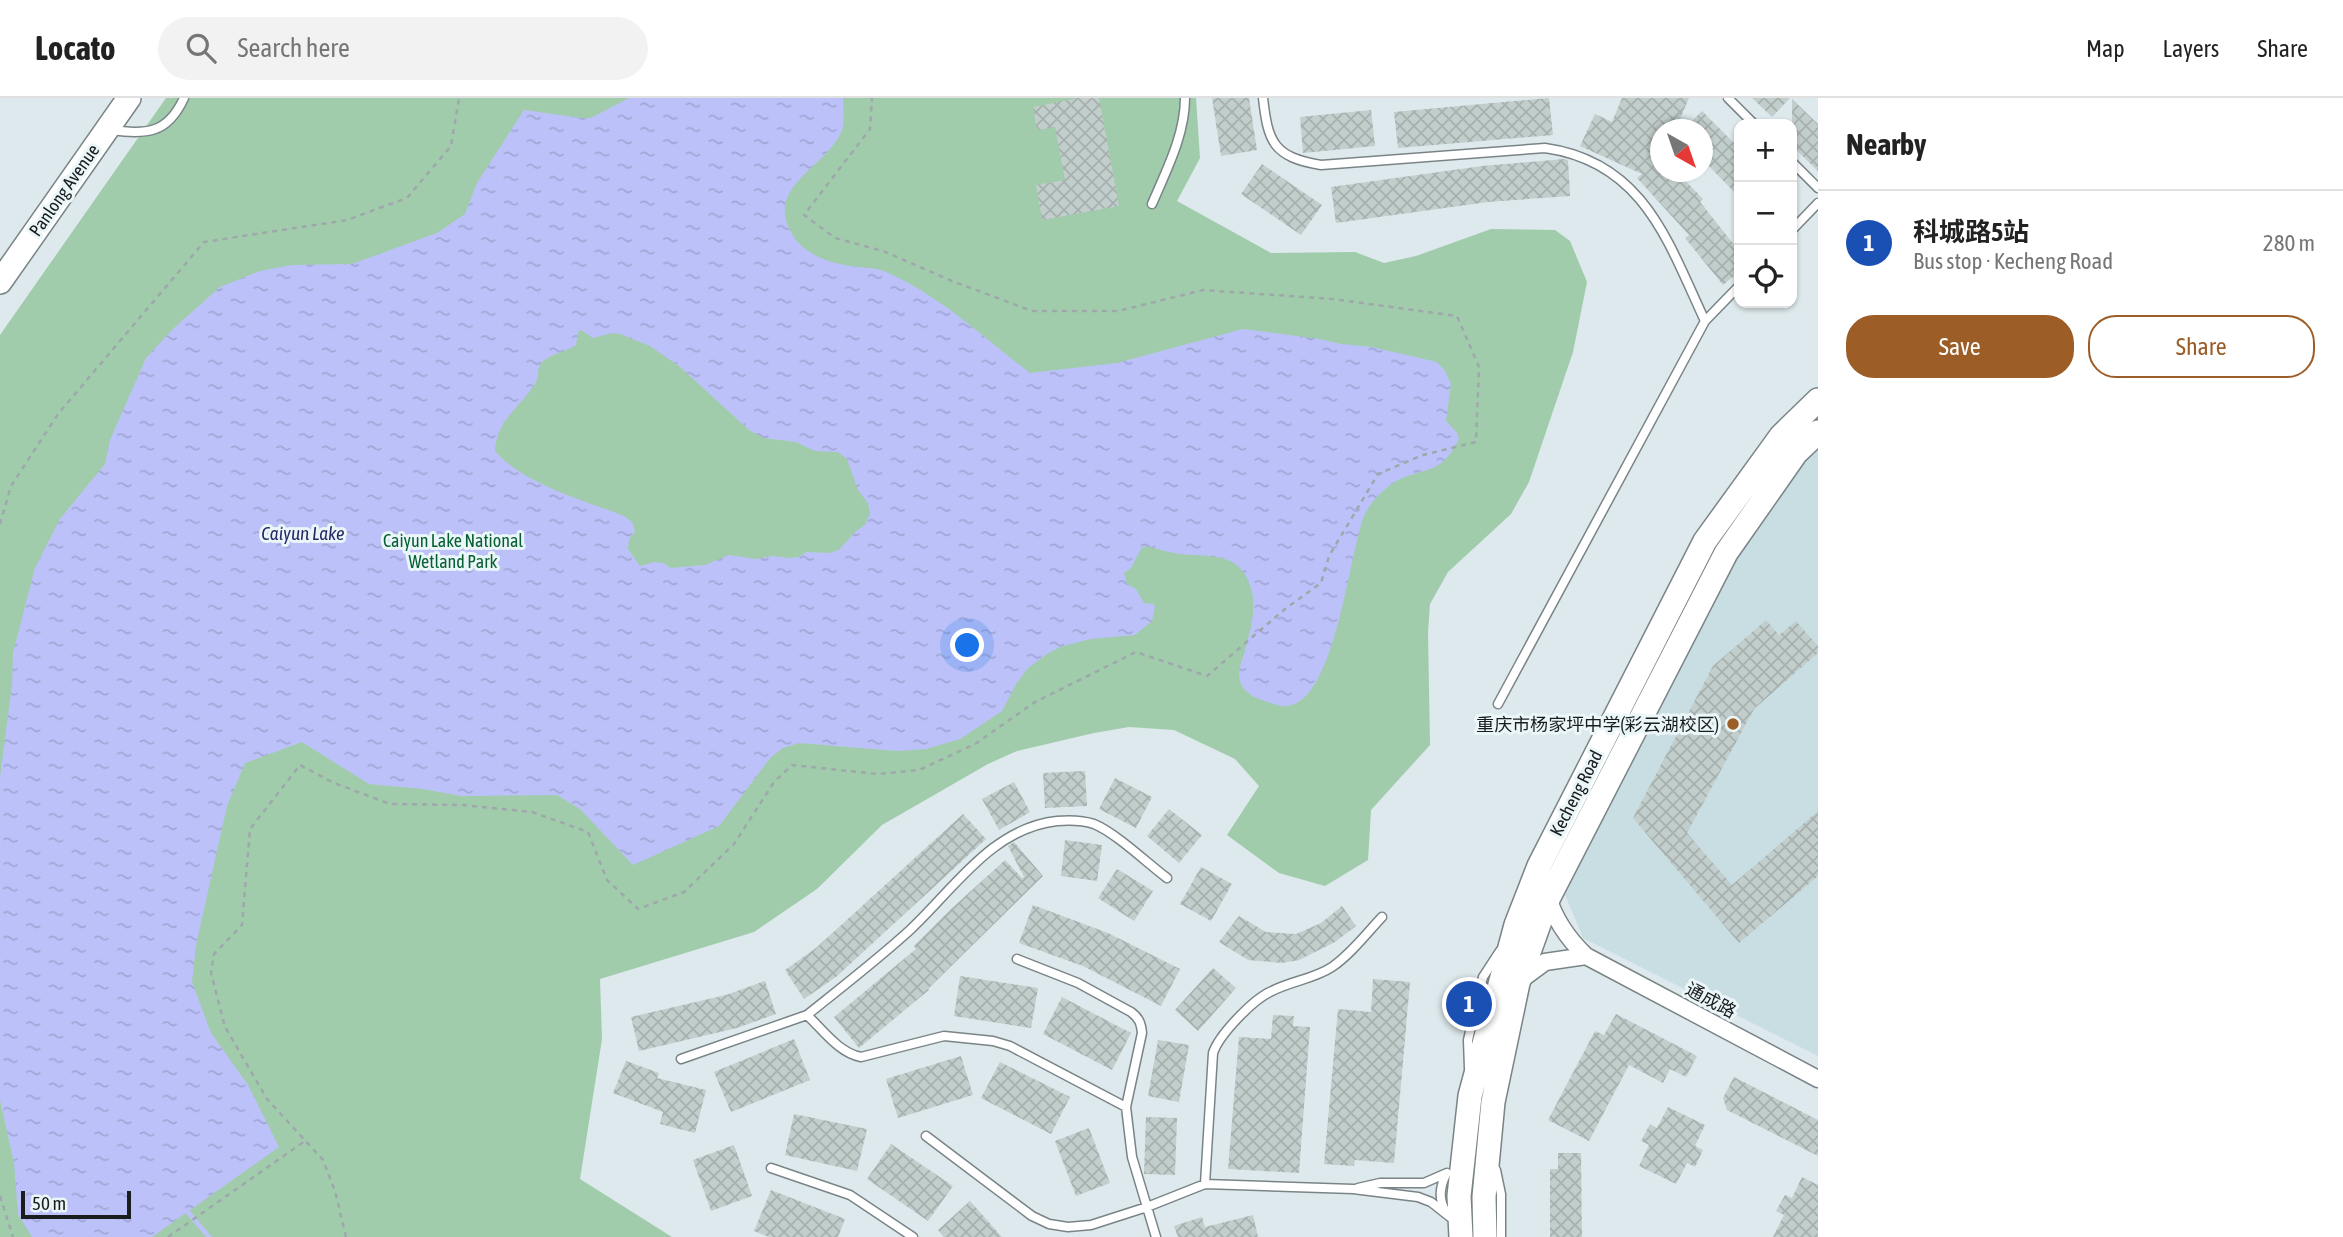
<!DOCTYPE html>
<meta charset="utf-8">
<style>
:root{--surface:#fff;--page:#f2f2f2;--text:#222;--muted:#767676;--line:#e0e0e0;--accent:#9d5d26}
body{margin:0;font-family:"Asap Condensed","Noto Sans SC",sans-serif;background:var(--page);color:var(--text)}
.controls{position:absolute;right:21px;top:21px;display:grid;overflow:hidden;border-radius:14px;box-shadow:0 2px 5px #0004}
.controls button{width:63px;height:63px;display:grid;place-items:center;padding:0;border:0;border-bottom:2px solid var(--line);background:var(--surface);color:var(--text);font:35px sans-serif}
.compass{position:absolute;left:1650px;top:21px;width:63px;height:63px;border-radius:50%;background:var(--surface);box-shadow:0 2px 5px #0004;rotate:140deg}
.scale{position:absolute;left:21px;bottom:18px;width:110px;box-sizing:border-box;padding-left:7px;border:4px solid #191d1e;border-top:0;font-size:19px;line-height:24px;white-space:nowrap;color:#191d1e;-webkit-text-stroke:5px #ebf6f9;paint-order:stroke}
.you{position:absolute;left:968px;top:548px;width:24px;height:24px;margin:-18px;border:5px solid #fff;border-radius:50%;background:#1a73e8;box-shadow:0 0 0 10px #1a73e833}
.badge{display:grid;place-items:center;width:46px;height:46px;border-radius:50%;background:var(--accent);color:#fff;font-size:23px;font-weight:700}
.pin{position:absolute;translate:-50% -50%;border:4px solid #fff;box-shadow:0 2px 7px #0006}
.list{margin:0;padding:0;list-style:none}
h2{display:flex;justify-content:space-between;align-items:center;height:91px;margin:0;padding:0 28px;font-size:30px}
h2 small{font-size:23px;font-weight:400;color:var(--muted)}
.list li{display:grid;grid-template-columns:46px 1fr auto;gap:21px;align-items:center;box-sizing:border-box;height:105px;padding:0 28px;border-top:2px solid var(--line)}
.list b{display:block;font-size:26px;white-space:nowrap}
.list p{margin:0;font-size:23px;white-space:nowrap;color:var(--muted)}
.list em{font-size:23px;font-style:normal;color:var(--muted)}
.actions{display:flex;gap:14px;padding:21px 28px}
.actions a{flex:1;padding:16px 0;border:2px solid var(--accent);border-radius:28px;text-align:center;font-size:24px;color:var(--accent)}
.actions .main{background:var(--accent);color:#fff}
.icon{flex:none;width:38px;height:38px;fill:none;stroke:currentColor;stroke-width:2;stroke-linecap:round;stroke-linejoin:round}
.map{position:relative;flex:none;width:1818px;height:1139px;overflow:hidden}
header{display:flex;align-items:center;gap:42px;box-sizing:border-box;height:98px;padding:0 35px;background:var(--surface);border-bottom:2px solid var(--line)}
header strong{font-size:33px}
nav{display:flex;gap:38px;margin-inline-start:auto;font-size:24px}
.search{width:490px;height:63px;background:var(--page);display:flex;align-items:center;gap:18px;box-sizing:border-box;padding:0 24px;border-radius:38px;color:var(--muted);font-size:26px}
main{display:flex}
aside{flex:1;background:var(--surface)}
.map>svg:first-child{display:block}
.built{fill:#c9dee3}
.green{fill:#a0ccac}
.water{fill:url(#water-ripples);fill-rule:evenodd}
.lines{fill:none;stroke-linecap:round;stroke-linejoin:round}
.stream{stroke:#bcc2f9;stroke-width:4.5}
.building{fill:url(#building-cross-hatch)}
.service-casing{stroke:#7a8487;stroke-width:11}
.minor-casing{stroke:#7a8487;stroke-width:19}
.secondary-casing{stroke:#7a8487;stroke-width:26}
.path{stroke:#9ea8aa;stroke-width:2.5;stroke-dasharray:5 5;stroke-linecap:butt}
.service{stroke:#fff;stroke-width:8}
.minor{stroke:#fff;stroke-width:16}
.secondary{stroke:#fff;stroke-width:23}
.poi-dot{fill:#9d5d26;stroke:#ebf6f9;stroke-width:2.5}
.labels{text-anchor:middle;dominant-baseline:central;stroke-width:6;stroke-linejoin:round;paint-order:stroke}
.street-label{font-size:18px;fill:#191d1e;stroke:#ebf6f9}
.park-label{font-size:18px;fill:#066032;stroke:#ebf6f9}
.poi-label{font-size:18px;fill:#191d1e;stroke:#ebf6f9;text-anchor:end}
.water-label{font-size:19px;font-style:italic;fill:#292766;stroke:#ebf6f9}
</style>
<header>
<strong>Locato</strong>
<div class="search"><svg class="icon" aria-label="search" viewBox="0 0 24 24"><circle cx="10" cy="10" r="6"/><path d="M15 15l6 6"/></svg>Search here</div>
<nav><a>Map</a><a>Layers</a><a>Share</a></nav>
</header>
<main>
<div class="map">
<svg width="1818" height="1139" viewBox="0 0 1818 1139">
<defs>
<pattern id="water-ripples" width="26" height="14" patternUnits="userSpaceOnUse" patternTransform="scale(1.75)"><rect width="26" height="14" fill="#bcc2f9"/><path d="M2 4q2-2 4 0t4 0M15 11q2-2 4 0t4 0" fill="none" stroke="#a1a6d5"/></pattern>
<pattern id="building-cross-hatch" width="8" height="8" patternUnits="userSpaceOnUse" patternTransform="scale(1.75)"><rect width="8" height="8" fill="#c2cecc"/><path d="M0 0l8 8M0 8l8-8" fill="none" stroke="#a6b0af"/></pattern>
</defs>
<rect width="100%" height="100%" fill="#dde9ec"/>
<path class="built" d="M1818,348V958L1583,840L1563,792L1733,459L1804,361Z"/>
<path class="green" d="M166,0H1196L1200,60L1177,103L1271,155L1355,154L1384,165L1416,158L1491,131L1555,132L1570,143L1587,184L1573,254L1529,384L1511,416L1448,474L1430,506L1428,534L1430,647L1371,712L1368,762L1325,788L1279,775L1227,737L1259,688L1235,661L1174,632L1129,629L1094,635L1017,653L988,666L882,727L817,791L754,834L600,881L602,941L580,1081L672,1139H0V237Z"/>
<path class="water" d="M629,0H843C843,10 845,23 842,32C831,61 790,78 785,108C783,123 793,142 804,150C821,163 839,167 859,169C868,170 878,170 886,174C939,197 984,240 1030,275L1117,265L1243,231L1319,241L1341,246L1372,249L1437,264L1445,273L1451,286L1446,323L1457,335L1459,341C1454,351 1449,359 1440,366C1427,374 1413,375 1400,381C1386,388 1370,404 1364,418C1349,456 1335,604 1287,608C1280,609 1269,604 1262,602C1250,598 1240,591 1239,577C1239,570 1242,562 1244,556C1251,529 1261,501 1244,475C1230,454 1203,459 1181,456C1169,455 1157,450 1145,448L1141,451L1131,470L1124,475L1127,486L1136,491L1144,505L1153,506L1155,509L1152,523L1135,537L1090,541L1060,549L1047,556L1028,570L1016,586L1002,613L960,641L926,651L897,653L799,645L783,650L771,659L719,728L633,767L580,711L557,697L461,698L423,691L369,686L302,644L245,665L227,708L196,847L192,884L211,935L248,987L279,1049L152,1139H32L18,1116L14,1065L0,1002V679L12,587L13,555L35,470L60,421L105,366L110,342L146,260L173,231L220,189L260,173L292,167L352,166L437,135L465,116L477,85L524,12L581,20H591ZM581,232L593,240L612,235L620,236L650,248L679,268L749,332L764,340L796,344L815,353L838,354L847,361L858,392L868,405L870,415L865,427L856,433L839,452L829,455L806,454L799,459L789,460L773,458L756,461L729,457L705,467L671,470L663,465L654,464L640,468L628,451L629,441L635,433L632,424L624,418C585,403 522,385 495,353C496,322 521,309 536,284C540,277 536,270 542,264C552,255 566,254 576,247L578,234Z"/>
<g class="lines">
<path class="stream" d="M188,1114L209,1139"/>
</g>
<path class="building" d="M1079,0H1099L1119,108L1042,122L1036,87L1065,82L1055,29L1037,32L1033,9Z
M1212,0H1249L1257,52L1221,58Z
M1549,0L1553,37L1398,50L1394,14Z
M1622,0H1689L1675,32H1661V74H1677L1703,101L1700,104L1739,153V174L1723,187L1685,140L1689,137L1637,80L1642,76L1580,48L1595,16L1612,24Z
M1752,0H1790L1772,19Z
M1792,1L1818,26V73L1792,48Z
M1371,12L1375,48L1303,55L1300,19Z
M1702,13L1739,50V99L1703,62V32H1683Z
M1564,61L1568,62L1570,98L1488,104L1336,125L1331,89L1482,68Z
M1262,66L1322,107L1301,137L1241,96Z
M1766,522L1779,537L1796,523L1818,548V555L1754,611L1687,735L1732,787L1818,713V778L1739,845L1633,720L1713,568Z
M1085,673L1087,708L1045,710L1043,675Z
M1115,680L1152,699L1136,730L1099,711Z
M1014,684L1030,714L999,732L982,701Z
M1169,711L1202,737L1179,765L1147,738Z
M963,716L986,741L836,879L804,901L785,872L816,850Z
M1065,742L1102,747L1097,783L1061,778Z
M1014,744L1043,778L928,891L929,892L859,950L834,919L916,851L914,848L950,812L1005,762L1022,780L1024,779L1008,748Z
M1201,769L1232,786L1211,823L1180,806Z
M1117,771L1153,793L1134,823L1098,800Z
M1033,807L1108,835L1180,871L1161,908L1083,868L1019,845Z
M1342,808L1356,828L1335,844L1299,862L1282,865L1248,862L1219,844L1239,818L1266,834L1296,836L1321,825Z
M1213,870L1236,890L1198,933L1175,912Z
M960,878L1038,890L1031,930L954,918Z
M1373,881L1410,884L1394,1065L1355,1062L1354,1068L1324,1066L1338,911L1371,914Z
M765,883L776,916L737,930L639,953L631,919L726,897Z
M1062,899L1131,935L1112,972L1043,936Z
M1616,916L1697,958L1686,979L1670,971L1663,985L1629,967L1589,1043L1548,1022L1595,933L1604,937Z
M1273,917L1294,918L1293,928L1310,929L1299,1075L1228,1071L1239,939L1271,941Z
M794,941L810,982L731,1014L714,974Z
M1158,942L1189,947L1179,1004L1148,998Z
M961,958L973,997L898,1020L886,981Z
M626,963L659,975L657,980L706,992L695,1035L660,1026L663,1014L613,995Z
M1000,964L1070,999L1051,1036L981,1000Z
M1734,979L1818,1022V1058L1727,1012L1723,1000Z
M1668,1009L1705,1027L1695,1048L1703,1052L1695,1069L1687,1065L1676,1086L1639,1068L1649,1047L1641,1043L1650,1026L1657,1030Z
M794,1016L867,1031L857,1073L785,1057Z
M1146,1019L1177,1020L1175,1077L1144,1076Z
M1089,1030L1110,1085L1076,1098L1055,1043Z
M891,1046L953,1088L928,1123L867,1081Z
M734,1047L752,1098L711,1113L693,1062Z
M1558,1055H1581L1582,1139H1550V1071H1558Z
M1802,1079L1818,1087V1139H1773L1784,1117L1776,1113L1785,1097L1792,1100Z
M771,1092L845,1121L838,1139H769L754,1133Z
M970,1103L1002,1139H944L938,1132Z
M1253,1117L1258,1139H1178L1174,1128L1202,1119L1205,1129Z"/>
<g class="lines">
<defs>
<path id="service" d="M1263,0C1268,44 1273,59 1321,67L1545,50C1644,64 1668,144 1705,223
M1728,0L1754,26
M110,32C146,36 167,37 184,0
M1792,64L1818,90
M1152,106C1166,73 1185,37 1185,0
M1792,132L1818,105
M1498,606L1705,223L1739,188
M1017,861L1078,885L1131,914C1139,920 1141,925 1142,935L1126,1009L1132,1059L1156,1139
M807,917C842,889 877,862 910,832C954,791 992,730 1057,723C1069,722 1082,722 1094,726C1116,735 1147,765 1167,780
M681,961L807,917C823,932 839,955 861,959L944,938L993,943L1010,948L1126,1009
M1469,970L1468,942L1483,879L1500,853
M926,1038L1032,1118L1049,1126L1068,1129L1091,1127L1147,1109L1205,1086L1353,1091L1418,1099L1431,1104L1450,1119
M771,1070L850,1097L913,1139
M1496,1072L1501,1096V1139
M1205,1086L1213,955C1219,937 1253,901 1272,893C1291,883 1314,881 1332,869C1351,856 1366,836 1382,819
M1358,1090L1380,1085H1424L1447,1075
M1446,1114C1438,1101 1440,1089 1446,1076"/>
<path id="minor" d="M1547,796C1554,821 1567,840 1586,858L1818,981
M1518,884L1545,864L1586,858"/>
<path id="secondary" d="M0,184L129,0
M1461,1139L1459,1098L1470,998L1516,827L1539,768L1705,443L1781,338L1818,302
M1485,1139L1484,1099L1493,1004L1518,885L1548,801L1726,455L1796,355L1818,334"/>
</defs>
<use href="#service" class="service-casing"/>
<use href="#minor" class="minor-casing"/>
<use href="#secondary" class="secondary-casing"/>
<path class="path" d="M0,426L11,388L58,316L204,144L347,122L407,100L451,48L459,0
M0,1098L13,1139
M168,1139L305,1043
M346,1139L335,1093L323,1062L267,1001L225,929L211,875L214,856L242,827L250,731L300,667L334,685L390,706L463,707L532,714L588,734L607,782L638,811L684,794L734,746L774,684L792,667L877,676L919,672L975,646L1035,604L1136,554L1207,578L1285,511L1321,485L1329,458L1378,376L1423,357L1476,344L1479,269L1457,218L1333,201L1203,192L1118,213H1032L952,183L883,153L835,140L804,117L870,31L872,0"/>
<use href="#service" class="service"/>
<use href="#minor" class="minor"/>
<use href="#secondary" class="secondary"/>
</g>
<circle class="poi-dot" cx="1733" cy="626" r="7"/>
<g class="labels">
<g class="street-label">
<text transform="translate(64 92) rotate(-55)">Panlong Avenue</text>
<text transform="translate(1576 695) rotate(-63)">Kecheng Road</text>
<text transform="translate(1711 902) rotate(28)">通成路</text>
</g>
<g class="park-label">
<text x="453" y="442">Caiyun Lake National<tspan x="453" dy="21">Wetland Park</tspan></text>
</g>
<g class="poi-label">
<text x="1719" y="626">重庆市杨家坪中学(彩云湖校区)</text>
</g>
<g class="water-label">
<text x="303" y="435">Caiyun Lake</text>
</g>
</g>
</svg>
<div class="controls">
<button>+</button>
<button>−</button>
<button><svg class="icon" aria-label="locate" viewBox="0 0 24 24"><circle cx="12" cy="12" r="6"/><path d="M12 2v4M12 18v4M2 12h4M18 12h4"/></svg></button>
</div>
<svg class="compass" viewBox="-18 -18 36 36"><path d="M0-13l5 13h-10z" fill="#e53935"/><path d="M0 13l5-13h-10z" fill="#767676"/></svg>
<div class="scale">50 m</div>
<div class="you"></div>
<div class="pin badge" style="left:1469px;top:906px;background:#1a4fb4">1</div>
</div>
<aside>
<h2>Nearby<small></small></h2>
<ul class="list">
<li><span class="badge" style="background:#1a4fb4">1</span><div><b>科城路5站</b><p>Bus stop · Kecheng Road</p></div><em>280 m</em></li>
</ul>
<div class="actions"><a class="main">Save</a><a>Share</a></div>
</aside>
</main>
